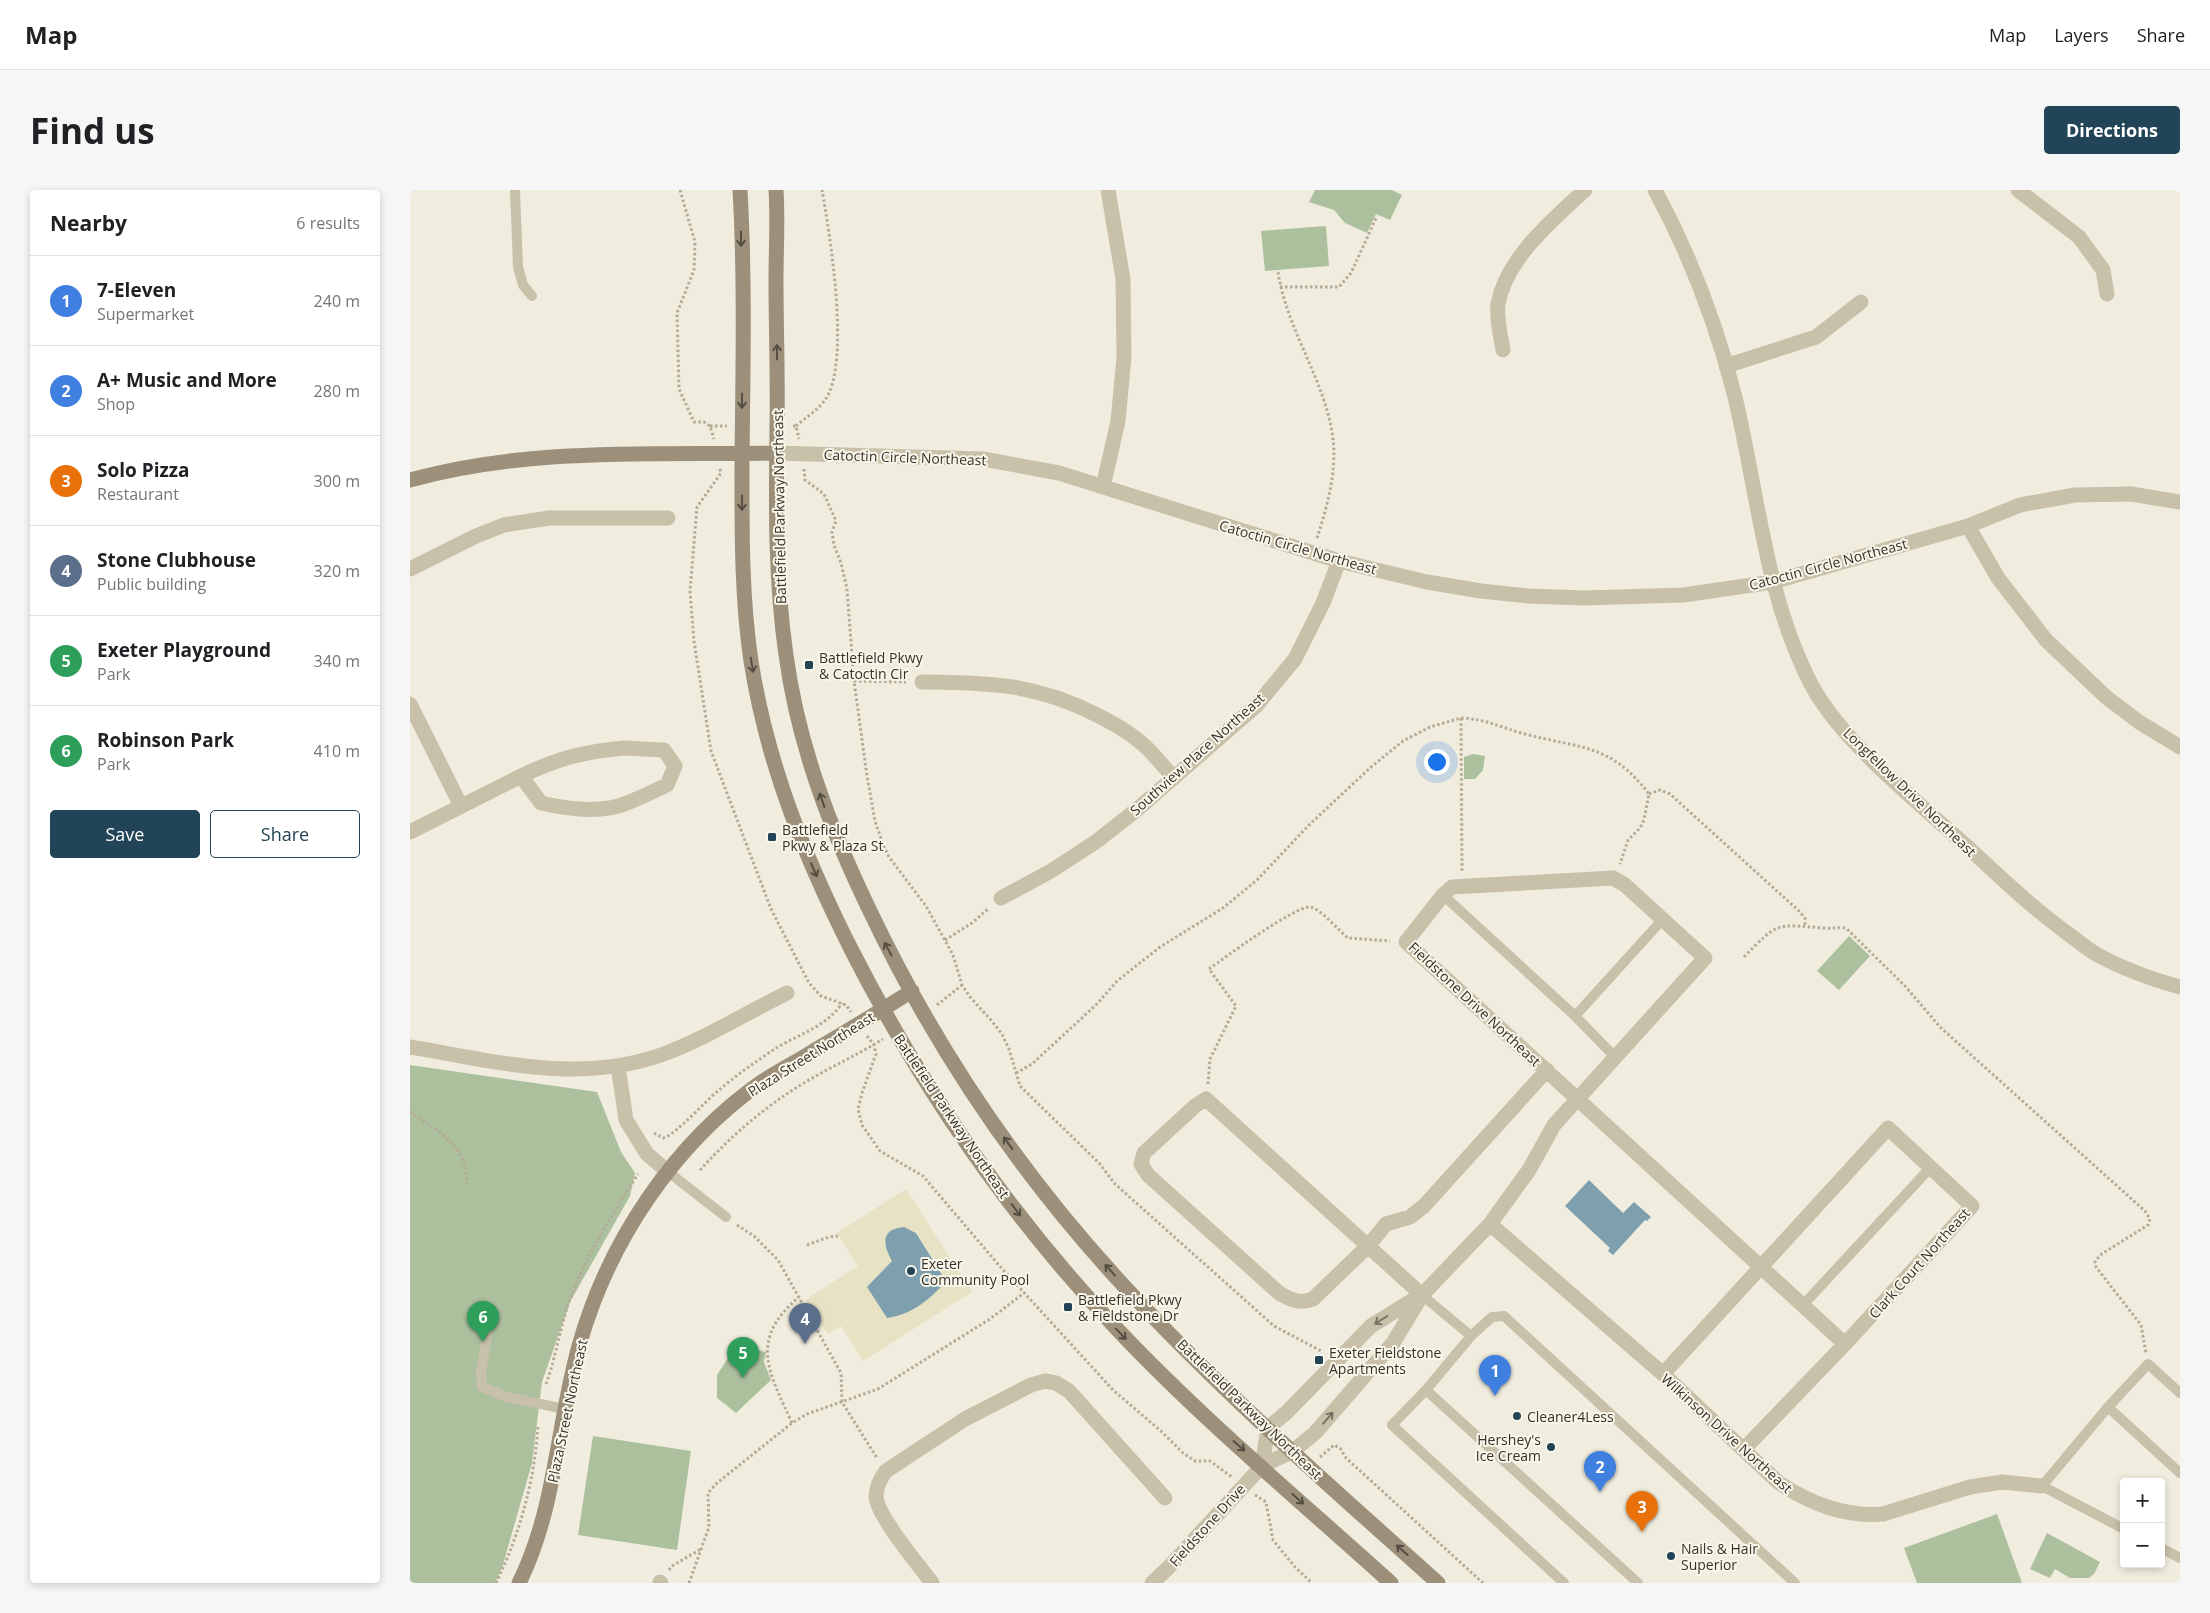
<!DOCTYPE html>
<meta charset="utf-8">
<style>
:root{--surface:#fff;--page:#f6f6f6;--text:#202124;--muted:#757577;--line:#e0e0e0;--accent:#214556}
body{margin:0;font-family:"Open Sans",sans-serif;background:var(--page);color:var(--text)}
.controls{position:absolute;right:15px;bottom:15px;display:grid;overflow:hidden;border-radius:5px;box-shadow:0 2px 8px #0003}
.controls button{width:45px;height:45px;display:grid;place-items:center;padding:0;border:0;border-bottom:1px solid var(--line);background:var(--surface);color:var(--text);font:25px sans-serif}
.you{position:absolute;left:1026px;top:571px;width:18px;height:18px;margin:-12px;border:4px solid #fff;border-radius:50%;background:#1a73e8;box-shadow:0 0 0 8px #1a73e833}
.badge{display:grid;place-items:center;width:32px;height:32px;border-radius:50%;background:var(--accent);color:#fff;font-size:16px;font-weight:700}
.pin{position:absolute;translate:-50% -41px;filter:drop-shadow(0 1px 2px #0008)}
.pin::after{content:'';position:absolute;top:26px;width:18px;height:15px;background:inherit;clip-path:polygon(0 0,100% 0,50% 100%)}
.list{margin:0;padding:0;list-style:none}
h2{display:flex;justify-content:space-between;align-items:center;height:65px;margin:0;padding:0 20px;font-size:21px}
h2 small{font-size:16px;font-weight:400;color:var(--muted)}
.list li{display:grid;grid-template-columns:32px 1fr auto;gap:15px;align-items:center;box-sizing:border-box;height:90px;padding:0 20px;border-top:1px solid var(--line)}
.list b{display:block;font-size:19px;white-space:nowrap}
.list p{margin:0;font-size:16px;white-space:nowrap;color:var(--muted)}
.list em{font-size:16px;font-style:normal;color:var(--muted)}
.actions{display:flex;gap:10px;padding:15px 20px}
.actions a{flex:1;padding:11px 0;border:1px solid var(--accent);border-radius:5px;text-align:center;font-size:18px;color:var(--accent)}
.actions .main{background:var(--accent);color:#fff}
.map{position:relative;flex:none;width:1770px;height:1393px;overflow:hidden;border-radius:5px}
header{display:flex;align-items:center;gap:30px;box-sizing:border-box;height:70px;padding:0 25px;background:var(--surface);border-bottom:1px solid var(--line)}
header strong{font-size:24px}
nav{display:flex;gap:28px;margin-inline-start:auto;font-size:18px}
.intro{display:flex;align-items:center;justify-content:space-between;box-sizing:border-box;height:120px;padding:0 30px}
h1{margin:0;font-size:35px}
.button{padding:12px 22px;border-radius:5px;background:var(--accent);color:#fff;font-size:18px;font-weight:700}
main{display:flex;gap:30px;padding:0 30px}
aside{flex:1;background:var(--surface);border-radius:5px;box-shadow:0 2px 8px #0003}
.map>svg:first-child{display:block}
.green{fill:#acc09e}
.plaza{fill:#e8e2c5;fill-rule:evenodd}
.water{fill:#7e9fad}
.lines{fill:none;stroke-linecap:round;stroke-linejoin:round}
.path{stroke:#b5aa94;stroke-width:3;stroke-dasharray:2.5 2.5;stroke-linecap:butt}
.lane{stroke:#c9c0aa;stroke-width:10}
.street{stroke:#c9c0aa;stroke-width:15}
.secondary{stroke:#9c907b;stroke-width:15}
.oneway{stroke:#554e42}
.oneway2{stroke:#797163}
.poi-dot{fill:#214556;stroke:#f9f6ea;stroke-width:2}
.labels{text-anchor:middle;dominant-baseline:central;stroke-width:4;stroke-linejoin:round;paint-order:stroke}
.street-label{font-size:14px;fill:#373129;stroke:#f9f6ea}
.poi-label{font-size:14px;fill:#373129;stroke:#f9f6ea;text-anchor:start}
</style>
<header>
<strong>Map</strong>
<nav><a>Map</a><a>Layers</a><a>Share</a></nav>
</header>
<div class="intro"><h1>Find us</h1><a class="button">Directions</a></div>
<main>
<aside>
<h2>Nearby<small>6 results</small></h2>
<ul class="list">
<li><span class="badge" style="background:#3f7fe0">1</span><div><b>7-Eleven</b><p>Supermarket</p></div><em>240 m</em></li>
<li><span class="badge" style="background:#3f7fe0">2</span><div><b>A+ Music and More</b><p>Shop</p></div><em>280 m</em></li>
<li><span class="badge" style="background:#e8710a">3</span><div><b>Solo Pizza</b><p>Restaurant</p></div><em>300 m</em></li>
<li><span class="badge" style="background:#5c6f8a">4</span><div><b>Stone Clubhouse</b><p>Public building</p></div><em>320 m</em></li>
<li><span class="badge" style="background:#2e9e5b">5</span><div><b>Exeter Playground</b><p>Park</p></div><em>340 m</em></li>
<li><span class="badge" style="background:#2e9e5b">6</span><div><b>Robinson Park</b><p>Park</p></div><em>410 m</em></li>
</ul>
<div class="actions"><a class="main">Save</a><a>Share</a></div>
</aside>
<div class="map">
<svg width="1770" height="1393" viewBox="0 0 1770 1393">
<rect width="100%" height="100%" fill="#f1edde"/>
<path class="green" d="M905,0H982L992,5L980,30L966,24L957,43L935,33L924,20L899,12Z
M916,36L919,76L855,81L851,41Z
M1063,564L1075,566L1073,580L1065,589H1054V567Z
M1439,746L1460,766L1429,800L1407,781Z
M0,875L187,902L211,962L225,983L220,1006L160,1112L132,1192L122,1273L92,1378L85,1393H0Z
M329,1151L336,1157L356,1162L354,1172L361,1190L326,1223L307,1208V1185Z
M183,1246L281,1261L267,1360L168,1345Z
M1587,1324L1612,1393H1507L1494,1358Z
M1637,1343L1690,1372L1684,1384L1679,1388H1660L1645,1379L1640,1388L1620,1379Z"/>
<path class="plaza" d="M496,999L562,1102L453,1171L431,1136L418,1144L395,1110L448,1076L427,1043ZM501,1039L507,1043L536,1091L520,1107L504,1119L457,1097L483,1071Z"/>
<path class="water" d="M1179,990L1213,1023L1224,1012L1241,1027L1237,1031L1235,1030L1203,1065L1198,1061L1200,1058L1155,1016Z
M494,1037L506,1043L536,1091C521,1109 501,1125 477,1128L457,1097L482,1071C473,1055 470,1039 494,1037Z"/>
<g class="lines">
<path class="path" d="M270,0L285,52L284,80L267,123L269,199L284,232H294L300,236L304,249
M868,82C877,141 916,191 923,249C927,281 917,318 907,348
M870,97H929L941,83L967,26
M300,236H317
M383,236H386L389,249
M386,236C395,228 408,220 415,210C441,174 420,45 412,0
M310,279L311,283L287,317L280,401L284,451L301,561L361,719L399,793L411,806L436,815L441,822
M394,279L395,290L414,304L426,331L422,342L424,355L431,373L437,399L444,491L457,586L465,631L474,657L479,667L516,716L543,765L552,795L560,807L580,829L592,844L599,859L610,896L690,974L705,994L864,1136L913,1162
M444,491L496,492
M1051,528C1076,529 1092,538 1115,544C1171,559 1200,553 1239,604L1234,630L1230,638L1218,650L1210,674
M1239,604L1250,600L1260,604L1389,721L1395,728V735
M535,750L562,733L579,718
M1334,767C1368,732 1365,734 1413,738C1421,739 1428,737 1436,738L1495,796L1530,837L1735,1021L1740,1029L1738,1035L1690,1065L1685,1072L1686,1077L1731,1135L1736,1163
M527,815L552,795
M457,846L464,855L466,864L452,903L448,919L452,935L470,961L513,986L587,1073L703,1200L752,1242L773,1263L785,1271H800L822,1287
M606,883L622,874L687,814L707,791L750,757L813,718L847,690L899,635L961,577L993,551L1020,537L1051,528L1052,681
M798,894L800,869L826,816L799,779C814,768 885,716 900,717C910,718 929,741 938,748L980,751
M0,922C27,940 62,959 56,997
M244,943L253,948C267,944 294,912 308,901C325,886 344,873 363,860C386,845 417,837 432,813
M290,980C319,948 352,919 389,896C416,879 446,866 473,849
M327,1035L344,1046L368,1070L431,1183L432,1212L467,1268
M397,1055L419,1047L429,1046
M136,1194C146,1167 150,1137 160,1109C177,1064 202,1024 228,984
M382,1233C359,1182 338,1150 389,1107
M910,1267L924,1255L930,1258L936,1268L1073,1393
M845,1305L856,1312L863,1350L885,1377L902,1393
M259,1380L262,1376L291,1359
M86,1393C110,1344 125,1289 128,1235
M279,1393L299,1337L298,1303L307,1293L382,1233L397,1224L468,1199L580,1129L614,1103"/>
<path class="lane" d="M105,0L108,77L113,95L122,106
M1033,705L1165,826L1253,729
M1165,826L1205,867
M257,981L316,1027
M1012,1105L1061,1146
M1394,1114L1521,977
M77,1144L71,1183L72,1197L97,1207L155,1219
M1016,1200L1228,1393
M1698,1217L1770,1283
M1714,1339L1632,1296L1698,1217L1738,1174L1770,1203
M1751,1358L1770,1368
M1154,1393L982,1235L1016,1200L1061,1146L1082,1127L1094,1126L1385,1393"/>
<path class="street" d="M1245,0C1280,65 1307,136 1325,207C1348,303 1355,405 1401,494C1432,553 1512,615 1562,661C1593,690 1623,718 1657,743C1667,750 1676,758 1686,764C1713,779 1741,789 1770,797
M1608,0L1669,47L1693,80L1697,104
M1093,160C1091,148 1086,126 1088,114C1096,69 1142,30 1175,0
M1316,176L1406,147L1451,112
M366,263L573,269L649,283L929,371L1017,392L1071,401L1118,406L1175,408L1273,405L1363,392L1558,336L1610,315L1665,305L1721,304L1770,312
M693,297L708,231L714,167L713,89L698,0
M1558,336L1588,388L1636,450L1696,507L1729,532L1770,557
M0,379L66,346L94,335L139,328H258
M512,492C580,493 625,493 687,525C705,534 724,545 738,559C747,568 755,578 764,588
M0,514L51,616
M214,558L254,560L265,576L257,595C244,601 230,608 217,613C191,624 157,619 131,613L111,586C149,568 172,562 214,558Z
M0,642L111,586
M591,708L641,681L687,651L730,617L846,516L885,469L913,413L929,371
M0,857C83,871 168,894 251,865C295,849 336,823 377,803
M208,876L216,930L237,964L257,981
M796,909L958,1056L903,1109C890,1114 881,1110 869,1103L738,985L731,974L734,963L785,916Z
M1080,1034L1253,1184L1369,1293C1402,1314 1434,1327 1473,1324L1560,1297L1592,1292L1632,1296
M1012,1105L958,1056L976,1034L1000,1027L1014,1016L1137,880
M1253,1184L1478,938L1562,1016L1435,1154L1334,1259
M852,1276L858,1238L877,1222L961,1136L1008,1107
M250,1392L251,1393
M522,1393C508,1374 468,1327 466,1307C466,1297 470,1289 476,1281L555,1229L621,1195L635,1191L646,1193L659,1201L755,1308
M742,1393L758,1378L852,1276L883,1261L905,1243L983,1153L1012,1105L1080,1034L1119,980L1144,935L1295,768L1215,695L1203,688L1042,697L1033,705L996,752L1435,1154"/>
<path class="secondary" d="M330,0C335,89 333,179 332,268C332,336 331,403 341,471C357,574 395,668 442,761C512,898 601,1027 707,1139C792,1229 888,1309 981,1393
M366,0C368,30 366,60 366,90C366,139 368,188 367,237C366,313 365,389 376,465C388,554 420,638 459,719C524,856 611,985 714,1096C812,1202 921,1297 1028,1393
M0,290C118,257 244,265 366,263
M109,1393C146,1319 147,1234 169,1156C198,1052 264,953 353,891C370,880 388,871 405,860C438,841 470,821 502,801"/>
</g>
<defs><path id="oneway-shaft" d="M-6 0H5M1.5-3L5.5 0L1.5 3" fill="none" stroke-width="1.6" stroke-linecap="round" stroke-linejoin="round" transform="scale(1.25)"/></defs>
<g class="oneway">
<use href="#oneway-shaft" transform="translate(331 49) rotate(90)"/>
<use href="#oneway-shaft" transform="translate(367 162) rotate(-90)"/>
<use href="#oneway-shaft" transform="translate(332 211) rotate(90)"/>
<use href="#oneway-shaft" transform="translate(332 313) rotate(91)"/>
<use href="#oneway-shaft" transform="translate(342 475) rotate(80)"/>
<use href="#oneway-shaft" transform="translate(412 610) rotate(-109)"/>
<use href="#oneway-shaft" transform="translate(404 680) rotate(67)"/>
<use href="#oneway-shaft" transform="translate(478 759) rotate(-118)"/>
<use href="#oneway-shaft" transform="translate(598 953) rotate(-126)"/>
<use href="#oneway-shaft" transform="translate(606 1020) rotate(53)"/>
<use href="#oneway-shaft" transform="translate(700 1080) rotate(-132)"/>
<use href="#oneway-shaft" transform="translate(711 1144) rotate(46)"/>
<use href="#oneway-shaft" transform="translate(829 1256) rotate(41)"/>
<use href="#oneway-shaft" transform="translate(888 1309) rotate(42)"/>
<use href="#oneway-shaft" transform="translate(992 1360) rotate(-138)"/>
</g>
<g class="oneway2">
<use href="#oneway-shaft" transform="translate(971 1130) rotate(148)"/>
<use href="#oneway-shaft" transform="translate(918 1228) rotate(-49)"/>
</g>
<g class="poi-dot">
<rect x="394" y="470" width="10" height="10" rx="2.5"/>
<rect x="357" y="642" width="10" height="10" rx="2.5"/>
<circle cx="501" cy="1081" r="5"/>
<rect x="653" y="1112" width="10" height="10" rx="2.5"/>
<rect x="904" y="1165" width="10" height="10" rx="2.5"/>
<circle cx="1107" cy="1226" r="5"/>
<circle cx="1141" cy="1257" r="5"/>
<circle cx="1261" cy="1366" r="5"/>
</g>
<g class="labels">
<g class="street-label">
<text transform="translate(495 267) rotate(2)">Catoctin Circle Northeast</text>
<text transform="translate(369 317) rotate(-91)">Battlefield Parkway Northeast</text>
<text transform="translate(888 357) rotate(16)">Catoctin Circle Northeast</text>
<text transform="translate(1418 374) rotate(-15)">Catoctin Circle Northeast</text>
<text transform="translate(787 564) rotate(-42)">Southview Place Northeast</text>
<text transform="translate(1500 602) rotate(44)">Longfellow Drive Northeast</text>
<text transform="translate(1065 814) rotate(43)">Fieldstone Drive Northeast</text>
<text transform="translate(401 864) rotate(-32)">Plaza Street Northeast</text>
<text transform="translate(542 926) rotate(56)">Battlefield Parkway Northeast</text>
<text transform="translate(1509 1073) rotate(-48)">Clark Court Northeast</text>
<text transform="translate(840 1219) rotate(44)">Battlefield Parkway Northeast</text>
<text transform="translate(157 1221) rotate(-78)">Plaza Street Northeast</text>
<text transform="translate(1317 1243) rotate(42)">Wilkinson Drive Northeast</text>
<text transform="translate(797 1335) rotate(-48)">Fieldstone Drive</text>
</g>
<g class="poi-label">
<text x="409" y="467">Battlefield Pkwy<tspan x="409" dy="16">&amp; Catoctin Cir</tspan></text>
<text x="372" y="639">Battlefield<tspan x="372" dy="16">Pkwy &amp; Plaza St</tspan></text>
<text x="511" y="1073">Exeter<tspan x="511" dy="16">Community Pool</tspan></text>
<text x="668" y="1109">Battlefield Pkwy<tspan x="668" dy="16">&amp; Fieldstone Dr</tspan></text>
<text x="919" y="1162">Exeter Fieldstone<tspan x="919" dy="16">Apartments</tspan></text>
<text x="1117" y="1226">Cleaner4Less</text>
<text x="1131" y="1249" text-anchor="end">Hershey's<tspan x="1131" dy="16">Ice Cream</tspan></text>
<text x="1271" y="1358">Nails &amp; Hair<tspan x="1271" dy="16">Superior</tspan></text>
</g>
</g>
</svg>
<div class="controls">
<button>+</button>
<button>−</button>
</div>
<div class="you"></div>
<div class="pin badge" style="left:1085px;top:1206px;background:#3f7fe0">1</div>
<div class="pin badge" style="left:1190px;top:1302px;background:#3f7fe0">2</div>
<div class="pin badge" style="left:1232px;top:1342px;background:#e8710a">3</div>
<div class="pin badge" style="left:395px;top:1154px;background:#5c6f8a">4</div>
<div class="pin badge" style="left:333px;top:1188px;background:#2e9e5b">5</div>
<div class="pin badge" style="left:73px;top:1152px;background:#2e9e5b">6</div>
</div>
</main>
